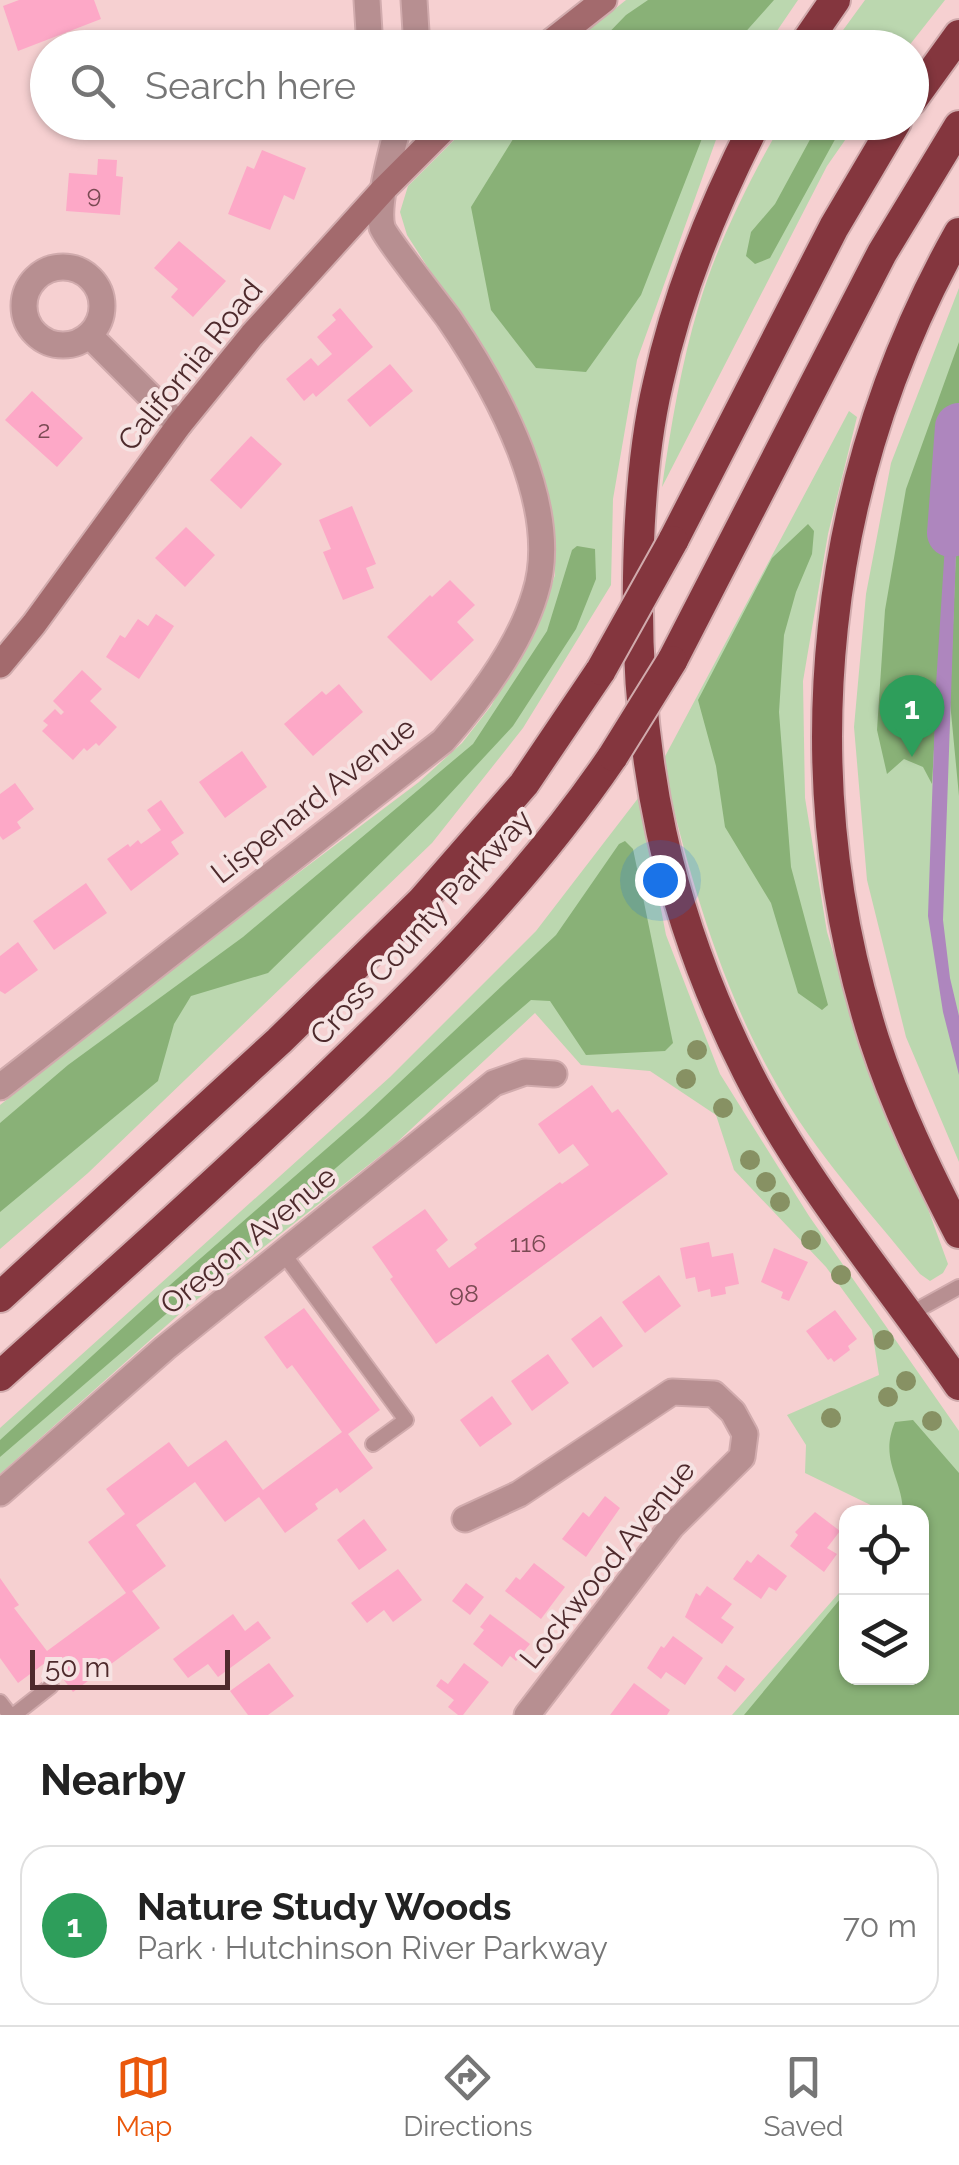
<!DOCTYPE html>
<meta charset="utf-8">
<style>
:root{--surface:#fff;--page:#f2f2f2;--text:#222;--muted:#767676;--line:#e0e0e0;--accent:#ea580c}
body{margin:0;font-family:Raleway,sans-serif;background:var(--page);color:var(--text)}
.controls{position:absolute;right:30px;bottom:30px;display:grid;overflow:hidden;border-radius:20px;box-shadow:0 2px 8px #0004}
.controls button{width:90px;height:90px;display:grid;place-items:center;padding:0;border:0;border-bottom:2px solid var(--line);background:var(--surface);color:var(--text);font:50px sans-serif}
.scale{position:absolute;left:30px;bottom:25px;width:200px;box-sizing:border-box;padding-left:10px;border:5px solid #4e2a2c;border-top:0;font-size:28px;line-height:35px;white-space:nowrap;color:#4e2a2c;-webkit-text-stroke:8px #f6e3e3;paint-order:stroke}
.you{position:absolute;left:660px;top:880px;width:35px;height:35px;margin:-25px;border:8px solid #fff;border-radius:50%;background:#1a73e8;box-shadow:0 0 0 15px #1a73e833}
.badge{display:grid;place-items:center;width:65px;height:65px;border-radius:50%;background:var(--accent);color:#fff;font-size:32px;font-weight:700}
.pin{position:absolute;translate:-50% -82px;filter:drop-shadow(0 2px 5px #0008)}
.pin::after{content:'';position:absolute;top:52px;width:35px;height:30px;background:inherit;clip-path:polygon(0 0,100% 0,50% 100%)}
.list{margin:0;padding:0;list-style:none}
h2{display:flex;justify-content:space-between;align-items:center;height:130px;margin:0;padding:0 40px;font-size:42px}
h2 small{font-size:32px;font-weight:400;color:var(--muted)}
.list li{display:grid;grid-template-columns:65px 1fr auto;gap:30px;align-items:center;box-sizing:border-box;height:160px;margin:0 20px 20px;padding:0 20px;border:2px solid var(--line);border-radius:30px}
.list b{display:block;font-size:38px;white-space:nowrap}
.list p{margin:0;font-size:32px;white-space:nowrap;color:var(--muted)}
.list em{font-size:32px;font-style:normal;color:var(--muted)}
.icon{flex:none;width:55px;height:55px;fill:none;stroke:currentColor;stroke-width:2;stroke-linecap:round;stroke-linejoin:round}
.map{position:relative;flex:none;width:959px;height:1715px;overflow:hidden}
.search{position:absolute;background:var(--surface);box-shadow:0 2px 8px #0004;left:30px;right:30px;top:30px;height:110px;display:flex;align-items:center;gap:25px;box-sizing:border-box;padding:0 35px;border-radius:55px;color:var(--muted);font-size:38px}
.sheet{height:310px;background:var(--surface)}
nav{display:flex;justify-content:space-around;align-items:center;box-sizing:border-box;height:140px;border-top:2px solid var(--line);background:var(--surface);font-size:28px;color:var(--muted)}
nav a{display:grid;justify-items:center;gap:5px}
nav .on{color:var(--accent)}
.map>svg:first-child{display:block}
.green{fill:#bbd7af}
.forest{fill:#89b177}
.water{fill:#ae86be}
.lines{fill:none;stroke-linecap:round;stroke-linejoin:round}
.river{stroke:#ae86be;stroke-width:48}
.building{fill:#fda8c7}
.service-casing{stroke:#d1abad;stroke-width:18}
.minor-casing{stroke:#d1abad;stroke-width:29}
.secondary-casing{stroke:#d1abad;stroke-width:29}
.motorway-casing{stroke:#d1abad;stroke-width:34}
.service{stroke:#b78f91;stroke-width:14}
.minor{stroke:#b78f91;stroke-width:25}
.secondary{stroke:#a36a6d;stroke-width:25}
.motorway{stroke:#84363e;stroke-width:30}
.motorway-bridge-casing{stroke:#d1abad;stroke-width:34;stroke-linecap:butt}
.motorway-bridge{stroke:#84363e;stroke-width:30}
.tree{fill:#879163}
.labels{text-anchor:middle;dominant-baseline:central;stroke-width:8;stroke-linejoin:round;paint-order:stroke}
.number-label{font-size:25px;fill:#7a4a53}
.street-label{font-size:30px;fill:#4e2a2c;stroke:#f6e3e3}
</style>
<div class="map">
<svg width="959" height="1715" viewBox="0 0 959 1715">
<rect width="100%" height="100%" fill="#f6d0d1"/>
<path class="green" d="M626,0H798L766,47L566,48Z
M865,0H945L908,47L830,48Z
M471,123H722L637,360L613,499L611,585L523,728L432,843L88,1173L0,1249V1105L220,932L419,782L462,743L491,706L541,616L555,575L548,497L516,405L407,235L400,212L408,186Z
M782,123H857L827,166L662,487C671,426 681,364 699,305C717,244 751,177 782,123Z
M959,288V1162L906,1037L867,880L854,727L866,594L891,463Z
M849,411L857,417L828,534L803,681L805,798L827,932L868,1070L920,1187L948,1264L943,1273L930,1281L920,1274C871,1213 815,1153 777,1085C719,984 689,874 662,762Z
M639,797L666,935L720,1074L809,1216L959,1431V1715H732L846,1585V1678H922V1512H885L805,1473L806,1445L787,1415L879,1375L872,1330L826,1267L734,1170L716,1115L650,1071L581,1065L535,1013L394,1145L185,1309L0,1474V1428L390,1077L536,931Z"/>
<path class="forest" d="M648,0H774L741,37L737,47H595L626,15Z
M523,123H708L641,295L586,372L536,368L491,310L471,207Z
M819,123H844L770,258L755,264L746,256L751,232L775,204Z
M959,342V796L950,702L959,471L950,468L932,784L923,767L904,759L887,774L877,730L885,610L906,489Z
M808,524L814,531L812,554L796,592L784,635L779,712L791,867L828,1005L822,1010L798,993L771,903L725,827L716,766L698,700L772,558Z
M577,546L595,549L596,579L576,629L513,726L435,810L268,973L191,996L174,1024L158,1081L0,1212V1123L68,1065L243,937L473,744L547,631L572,550Z
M625,841L633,849L673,1043L665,1051L586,1055L550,1001L531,1000L0,1457V1440L162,1292L364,1116L556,935L619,844Z
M913,1420L959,1473V1715H744L846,1592V1678H922V1512H903C902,1477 879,1460 895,1422Z"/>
<path class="water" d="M950,467L959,470L943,920L950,978L959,1016V1075L943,1012L928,916L936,685Z"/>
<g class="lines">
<path class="river" d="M951,533L959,427"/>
</g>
<path class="building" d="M19,0H94L101,19L18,51L3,6Z
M299,39V48H254V42Z
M262,150L306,168L294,200L284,195L270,230L228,214L247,166L254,169Z
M98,159L117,160L116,176L123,177L120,215L66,211L69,173L97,175Z
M179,241L226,281L193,317L171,297L178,289L154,268Z
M340,308L373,347L316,397L313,393L304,401L286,379L311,358L318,366L332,354L317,337L336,320L332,315Z
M390,364L413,391L370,427L347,400Z
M32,391L83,438L57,467L5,420Z
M251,436L282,464L241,509L210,480Z
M352,506L376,564L366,568L374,588L343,600L323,552L331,549L319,520Z
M186,527L215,555L185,587L155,558Z
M450,580L475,605L457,622L474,640L431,681L387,637L430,595L432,597Z
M156,614L174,626L139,679L106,657L120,635L125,638L138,619L148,626Z
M82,670L102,689L90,701L117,727L99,746L96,743L87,751L84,748L73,760L42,731L48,725L43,721L55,709L61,715L64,712L53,701Z
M339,684L363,712L313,756L284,724L322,691L326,695Z
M242,751L267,787L225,818L199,782Z
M15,783L34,809L17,822L21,828L3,840L0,836V794Z
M161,800L184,833L171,842L179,854L131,891L107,859L128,844L130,847L138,840L141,844L161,830L147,810Z
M86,883L107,913L54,950L33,921Z
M18,942L38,970L5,994L0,991V956Z
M592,1085L612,1113L618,1109L668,1174L436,1344L390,1279L393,1277L372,1247L425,1209L448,1240L436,1250L449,1268L477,1248L474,1244L560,1182L562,1184L589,1165L573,1144L559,1154L538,1124Z
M709,1242L712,1257L733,1253L739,1284L725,1287L726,1294L711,1297L710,1289L698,1292L695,1277L686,1279L680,1248Z
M774,1248L808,1262L789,1301L781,1298L783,1292L761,1282Z
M659,1275L681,1306L645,1333L622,1302Z
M304,1308L380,1410L348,1434L373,1468L340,1493L337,1488L315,1504L318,1509L285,1533L259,1497L225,1522L195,1482L136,1525L166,1566L132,1591L160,1628L73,1692L49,1660L18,1683L0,1658V1578L19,1605L14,1608L47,1651L126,1593L88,1542L125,1514L106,1489L169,1442L188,1467L226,1440L263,1490L342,1432L292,1365L287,1369L264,1337Z
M835,1310L857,1339L848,1346L850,1350L834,1362L831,1358L828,1360L806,1331Z
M601,1316L623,1346L593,1368L571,1339Z
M548,1354L569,1383L532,1411L511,1381Z
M492,1396L512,1424L480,1447L460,1420Z
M605,1496L620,1508L586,1557L562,1539L583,1512L589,1517Z
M815,1512L840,1531L827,1548L837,1554L824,1572L790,1546L798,1535L795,1532Z
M364,1519L387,1550L359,1570L337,1540Z
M758,1554L787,1576L776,1591L769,1587L761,1599L733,1579L747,1560L751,1563Z
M534,1563L565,1587L541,1619L505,1591L516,1577L520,1580Z
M398,1569L422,1600L393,1622L384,1610L367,1623L351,1603Z
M466,1583L484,1597L470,1615L452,1601Z
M707,1586L732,1604L721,1618L734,1627L722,1644L685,1617L696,1593L700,1596Z
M233,1614L245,1631L258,1621L271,1638L218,1677L208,1664L188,1678L173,1659Z
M490,1614L530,1644L516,1661L510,1656L502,1667L473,1644L484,1630L480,1627Z
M673,1636L703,1658L685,1685L666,1672L661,1679L647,1668L661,1646L664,1648Z
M269,1663L294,1696L268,1715H248L230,1691Z
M464,1663L489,1682L463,1715H458L448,1707L454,1700L436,1686L441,1679L448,1684Z
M726,1665L745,1679L735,1692L717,1678Z
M634,1683L670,1710L667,1715H610Z"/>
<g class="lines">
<defs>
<path id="service" d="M283,1253L406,1420L373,1444
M908,1315L959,1287
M0,1702L10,1715
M14,1715L51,1686"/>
<path id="minor" d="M367,0L370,48
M414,0L417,48
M24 306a39 39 0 1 1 78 0a39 39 0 1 1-78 0Z
M89,335L179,425
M0,1087L443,741C479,700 519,648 535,594C563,508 496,388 449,319C439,305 385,237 382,227C376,203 393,148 399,122
M0,1493L165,1348L494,1083L525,1072L554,1074
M465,1519L519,1494L672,1392L714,1394L733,1412L745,1434L742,1457L672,1526L527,1715"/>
<path id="secondary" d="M543,48L604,0
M0,665L34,624L179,425L252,335L384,189L451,122"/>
<path id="motorway" d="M802,48L835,0
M912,100L959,35
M756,122C713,206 678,291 658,383C643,447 639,513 638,578C635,756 667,914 748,1073C805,1185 888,1282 959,1385
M959,233C821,479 789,770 874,1039C896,1107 927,1171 959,1233
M673,541L834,227L896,122
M672,661L882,253L959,126
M0,1297L279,1041L421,902L524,784L601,670
M0,1376C104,1283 208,1190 309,1094C421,987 526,884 613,756"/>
</defs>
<use href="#service" class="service-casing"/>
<use href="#minor" class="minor-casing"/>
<use href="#secondary" class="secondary-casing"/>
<use href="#motorway" class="motorway-casing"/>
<use href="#service" class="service"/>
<use href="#minor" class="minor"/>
<use href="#secondary" class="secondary"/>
<use href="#motorway" class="motorway"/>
<defs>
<path id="motorway-bridge" d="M601,670L673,541
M613,756L672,661"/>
</defs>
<use href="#motorway-bridge" class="motorway-bridge-casing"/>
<use href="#motorway-bridge" class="motorway-bridge"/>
</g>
<g class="tree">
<circle cx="697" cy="1050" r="10"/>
<circle cx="686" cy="1079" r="10"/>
<circle cx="723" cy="1108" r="10"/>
<circle cx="750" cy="1160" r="10"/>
<circle cx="766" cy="1182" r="10"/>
<circle cx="780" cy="1202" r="10"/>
<circle cx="811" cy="1240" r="10"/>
<circle cx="841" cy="1275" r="10"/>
<circle cx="884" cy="1340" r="10"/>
<circle cx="906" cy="1381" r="10"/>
<circle cx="888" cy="1397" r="10"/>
<circle cx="831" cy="1418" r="10"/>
<circle cx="932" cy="1421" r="10"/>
</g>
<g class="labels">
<g class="number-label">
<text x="94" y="194">9</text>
<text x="44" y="429">2</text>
<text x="528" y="1243">116</text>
<text x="464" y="1293">98</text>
</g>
<g class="street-label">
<text transform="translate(190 365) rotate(-51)">California Road</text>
<text transform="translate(313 800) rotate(-38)">Lispenard Avenue</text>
<text transform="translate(421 927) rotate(-47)">Cross County Parkway</text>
<text transform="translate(248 1240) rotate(-39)">Oregon Avenue</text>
<text transform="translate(607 1564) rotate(-51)">Lockwood Avenue</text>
</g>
</g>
</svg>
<div class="controls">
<button><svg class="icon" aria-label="locate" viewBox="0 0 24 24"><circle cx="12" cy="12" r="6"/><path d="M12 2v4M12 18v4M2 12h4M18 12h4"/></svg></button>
<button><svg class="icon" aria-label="layers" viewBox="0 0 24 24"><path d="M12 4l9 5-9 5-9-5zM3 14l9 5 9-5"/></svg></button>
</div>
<div class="scale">50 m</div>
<div class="you"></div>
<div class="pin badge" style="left:912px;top:757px;background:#2e9e5b">1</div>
<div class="search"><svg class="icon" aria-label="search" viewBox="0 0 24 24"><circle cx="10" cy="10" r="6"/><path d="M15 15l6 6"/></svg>Search here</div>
</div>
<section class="sheet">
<h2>Nearby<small></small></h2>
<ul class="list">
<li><span class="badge" style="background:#2e9e5b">1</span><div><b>Nature Study Woods</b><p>Park · Hutchinson River Parkway</p></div><em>70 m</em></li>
</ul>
</section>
<nav>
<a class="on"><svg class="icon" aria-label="map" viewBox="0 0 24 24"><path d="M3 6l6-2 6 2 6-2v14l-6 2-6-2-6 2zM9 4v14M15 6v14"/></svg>Map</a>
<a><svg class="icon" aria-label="directions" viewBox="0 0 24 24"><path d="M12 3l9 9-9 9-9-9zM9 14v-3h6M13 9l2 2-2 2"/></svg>Directions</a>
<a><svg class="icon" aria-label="saved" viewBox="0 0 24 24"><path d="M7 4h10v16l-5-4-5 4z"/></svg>Saved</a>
</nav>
